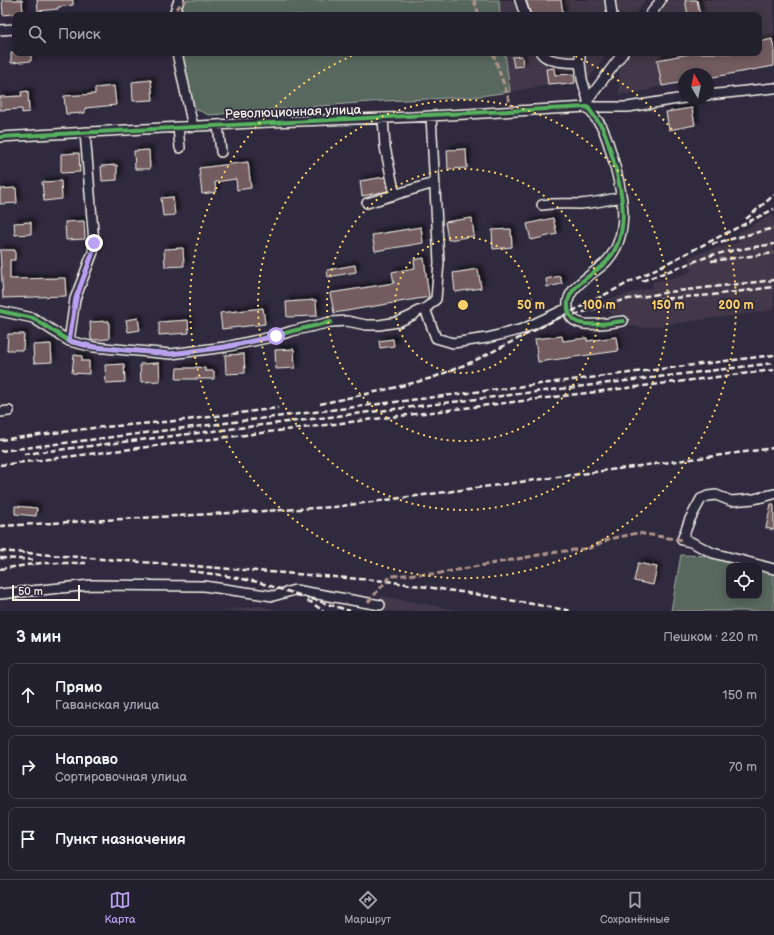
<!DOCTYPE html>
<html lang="ru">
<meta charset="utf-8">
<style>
:root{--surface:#23202e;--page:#2f2d3a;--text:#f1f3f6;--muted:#a3a3aa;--line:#403e4a;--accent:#bca0f2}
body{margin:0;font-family:"Balsamiq Sans",sans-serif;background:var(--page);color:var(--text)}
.controls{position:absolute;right:12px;bottom:12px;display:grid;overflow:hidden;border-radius:8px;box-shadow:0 2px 10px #0003}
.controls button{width:36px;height:36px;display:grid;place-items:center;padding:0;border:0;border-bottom:1px solid var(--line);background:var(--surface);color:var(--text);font:20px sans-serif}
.compass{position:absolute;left:678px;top:68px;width:36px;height:36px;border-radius:50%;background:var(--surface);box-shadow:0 2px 10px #0003;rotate:351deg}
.scale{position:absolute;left:12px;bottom:10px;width:68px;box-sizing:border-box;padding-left:4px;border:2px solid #f4f1e8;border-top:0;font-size:11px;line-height:14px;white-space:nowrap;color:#f4f1e8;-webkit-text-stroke:3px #2f2a3d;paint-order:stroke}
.stop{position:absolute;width:12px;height:12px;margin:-9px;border:3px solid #bca0f2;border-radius:50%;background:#fff}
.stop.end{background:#bca0f2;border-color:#fff;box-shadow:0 1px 4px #0008}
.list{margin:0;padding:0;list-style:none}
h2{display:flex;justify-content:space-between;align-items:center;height:52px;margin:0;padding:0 16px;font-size:17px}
h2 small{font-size:13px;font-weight:400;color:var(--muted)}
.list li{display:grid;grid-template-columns:26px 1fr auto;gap:12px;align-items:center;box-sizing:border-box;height:64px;margin:0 8px 8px;padding:0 8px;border:1px solid var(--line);border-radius:8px}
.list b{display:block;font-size:15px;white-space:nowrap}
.list p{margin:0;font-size:13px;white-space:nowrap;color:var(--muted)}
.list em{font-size:13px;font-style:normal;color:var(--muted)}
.icon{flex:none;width:22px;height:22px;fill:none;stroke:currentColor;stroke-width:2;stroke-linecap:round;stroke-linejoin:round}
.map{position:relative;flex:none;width:774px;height:611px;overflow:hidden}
.search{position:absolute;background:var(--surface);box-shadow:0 2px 10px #0003;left:12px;right:12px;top:12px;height:44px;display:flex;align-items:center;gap:10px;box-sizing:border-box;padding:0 14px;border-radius:8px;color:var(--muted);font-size:15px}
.sheet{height:268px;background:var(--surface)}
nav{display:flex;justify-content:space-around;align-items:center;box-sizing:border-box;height:56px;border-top:1px solid var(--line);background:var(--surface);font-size:11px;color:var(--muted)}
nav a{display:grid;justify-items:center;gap:2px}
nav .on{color:var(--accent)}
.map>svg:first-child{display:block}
.built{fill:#433948}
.green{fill:#59685e;stroke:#a6aca3}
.building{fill:#725b61;stroke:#f4f1e8;filter:url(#shadow)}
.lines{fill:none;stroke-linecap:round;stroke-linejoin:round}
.minor-casing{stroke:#f4f1e8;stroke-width:12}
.minor{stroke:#2f2a3d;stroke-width:9}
.rail{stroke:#f4f1e8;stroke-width:2.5;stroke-dasharray:6 3;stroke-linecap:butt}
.quiet{stroke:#b2968c;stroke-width:3;stroke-dasharray:6 3;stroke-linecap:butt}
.cycleway-casing{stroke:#2f2a3d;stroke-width:6}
.cycleway{stroke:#56b35d;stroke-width:4}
.route{stroke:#bca0f2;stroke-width:5}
.ring{fill:none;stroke:#ffd166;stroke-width:2;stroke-dasharray:2 4}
.labels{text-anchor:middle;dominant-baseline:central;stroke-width:3.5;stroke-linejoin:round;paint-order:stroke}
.street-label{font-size:13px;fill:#f4f1e8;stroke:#2f2a3d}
.centre{fill:#ffd166;stroke:#2f2a3d;stroke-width:2}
.ring-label{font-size:12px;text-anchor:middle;font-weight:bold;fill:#ffd166;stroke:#2f2a3d;stroke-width:3.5;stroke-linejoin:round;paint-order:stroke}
</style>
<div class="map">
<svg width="774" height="611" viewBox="0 0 774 611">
<defs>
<filter id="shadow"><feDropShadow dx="3.5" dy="-3.5" stdDeviation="2" flood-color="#0009"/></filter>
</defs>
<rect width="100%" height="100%" fill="#2f2a3d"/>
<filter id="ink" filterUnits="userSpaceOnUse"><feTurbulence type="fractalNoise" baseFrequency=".025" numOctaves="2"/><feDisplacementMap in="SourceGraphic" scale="8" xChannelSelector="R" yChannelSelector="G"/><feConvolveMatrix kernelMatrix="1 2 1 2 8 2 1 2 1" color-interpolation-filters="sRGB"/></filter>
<g filter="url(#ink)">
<path class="built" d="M499,0H646L635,15H500Z
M669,0H774V66L708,74H684V82L652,88L650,90L619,95V69L631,53H759V15H658Z
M505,53H607L590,77L510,92Z
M774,214V310L641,328L625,324L623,321L621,314L613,315L608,310L603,311L601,301L653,287L652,282L672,278L691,271L689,257L712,249L739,242L737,233Z
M382,596L462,611H379Z
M260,606L281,611H216Z"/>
<path class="green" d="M182,0H499L500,15H182Z
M180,53H505L510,92L472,97L383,101L209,115L191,107Z
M681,555L713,556L747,566H729V596H759V569L774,574V611H671Z"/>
<path class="building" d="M2,0H22L23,13L3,15Z
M37,0H73V5L58,7V9L38,11Z
M526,0H561L563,15H531Z
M685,0H697L700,15H688Z
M772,39L774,49V66L708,78V74H684V82L662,86L657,60L695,53H759V42Z
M11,53H31V61L11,63Z
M522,56L523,66L514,67L512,57Z
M554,68L555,75L574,74L575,83L561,85V83L548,84L546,69Z
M151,80L153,100L133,101L132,82Z
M114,86L116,105L85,108V113L66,114L64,96L95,94V88Z
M28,91L29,112L22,113V109L0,110V97L22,96L21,92Z
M692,108L695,125L669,130L666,112Z
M466,149L467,168L448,169L447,150Z
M149,150L150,169H135L134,151Z
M79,153L80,172L61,173V154Z
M248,162L251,188L237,190L236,179L215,182L216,192L202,194L199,168Z
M117,165V180L102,181L101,166Z
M385,177L388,191L362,196L360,181Z
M61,181L62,199L44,201L42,182Z
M16,188L17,203L0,204V189Z
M173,197L175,215L163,216L161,198Z
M472,218L474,236L448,240L445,222Z
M553,218L557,234L531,240L527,224Z
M84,221L85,239L66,240L65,222Z
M31,222V234L15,235L14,223Z
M421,227L423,243L375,251L372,235Z
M511,229L512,247L493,249L492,230Z
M183,248L184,266L165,267L164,249Z
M0,250H15V260H10V279L65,278L66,296L3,298Z
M424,258L429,297L334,313L330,293L394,283L392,272L415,268L414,260Z
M355,265L356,272L328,277L327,270Z
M478,269L481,288L455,292L453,273Z
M560,276L562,284L547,287L546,279Z
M316,300L317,316L287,317L286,302Z
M263,308L265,324L222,329L220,313Z
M138,318L140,330L128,332L126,320Z
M188,320L189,333L159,335V322Z
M109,321V339L91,340L90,322Z
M8,334H24L23,350H7Z
M562,336L563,341L587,338V341L616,337L618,351L538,362L535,339Z
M393,339L394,346L380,348L379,341Z
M51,344L52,362L34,363L33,345Z
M294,349L295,368L276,369L275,350Z
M244,354L245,373L226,374L225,355Z
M74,355L82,356V361H89V374L72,373Z
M159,363L160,381L141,382L140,364Z
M124,364L125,382L106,383L105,365Z
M195,367L205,368V371H214V379H176L177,368H195Z
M771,504H774V530L766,528Z
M15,506L37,508L36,516L15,514Z
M638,563L657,567L653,585L634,581Z"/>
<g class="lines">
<defs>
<path id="minor" d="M520,0L525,15
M610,0L612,15
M174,15L179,0
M650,15L661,0
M0,30L15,29
M177,53L193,127
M541,53C549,63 567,62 580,63
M580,53V63L582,79L588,100
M708,95L774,88
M588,107C592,114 598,121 602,127C607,137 610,148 613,159C622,191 632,233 607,261C597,272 570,285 568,302C565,334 604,323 623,321
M588,107V100L623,53
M383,118L385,147L395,195
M218,125L221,152
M178,127L180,148
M0,137L269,122L413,117L588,107H628L684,98
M367,203L434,183
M542,205C555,203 567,204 580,204C594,203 608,200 621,197
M425,309L436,299L439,262L431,116
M0,311L33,318L69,341L94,347L171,354L225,347L276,336L292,331L331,322L347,321L366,325H379L398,322L413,315L418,311L425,309L436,338L453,343L487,338L523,329L568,308
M69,341L75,299L93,252L94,243L85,132
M0,412L9,411
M774,494L754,499L731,501L716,495L708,496L701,499L690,519L682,540L691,542L713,553L774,569
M0,594L91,585L204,586L273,596L295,590L380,605"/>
</defs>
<use href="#minor" class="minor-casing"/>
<use href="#minor" class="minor"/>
<path class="rail" d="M746,219L774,195
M712,244L774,228
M711,261L774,253
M642,281L712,255L735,250L774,244
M658,299L712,295L774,287
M574,315L623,300L669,292L774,280
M320,404L389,389L432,378L472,362L774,209
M0,440L93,428L186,420L278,408
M0,451L774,355
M24,454L774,363
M0,465L774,370
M0,526L334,507L774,448
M0,551L386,581L481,595L572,611
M0,558L36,560
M0,569L41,563H86
M189,571L221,575L258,582L350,611
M307,601L311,602L323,611"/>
<path class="quiet" d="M474,0L479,15
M176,9L186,0
M493,53L513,111
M368,602L391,576L416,574H435L550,553L590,548L609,539L638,533L682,540"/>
<defs>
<path id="cycleway" d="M0,137C196,126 392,117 588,107C592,114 598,121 602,127C607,137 610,148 613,159C622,191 632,233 607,261C597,272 570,285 568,302C565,334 604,323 623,321
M0,311L33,318L69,341L94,347L171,354L225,347L276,336L292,331L331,322"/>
</defs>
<use href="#cycleway" class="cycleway-casing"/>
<use href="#cycleway" class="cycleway"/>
</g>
</g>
<g class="lines" filter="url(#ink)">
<path class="route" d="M94,243L93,252L76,298L69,341L94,347L171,354L225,347L276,336"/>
</g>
<g class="ring">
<circle cx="463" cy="305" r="68"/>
<circle cx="463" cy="305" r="136"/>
<circle cx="463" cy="305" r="205"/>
<path d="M570 54A273 273 0 1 1 356 54"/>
</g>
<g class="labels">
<g class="street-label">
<text transform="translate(293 112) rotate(-2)">Революционная улица</text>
</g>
</g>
<circle cx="463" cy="305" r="6" class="centre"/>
<g class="ring-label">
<text x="531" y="309">50 m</text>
<text x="599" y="309">100 m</text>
<text x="668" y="309">150 m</text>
<text x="736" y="309">200 m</text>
</g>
</svg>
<div class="controls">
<button><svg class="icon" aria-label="locate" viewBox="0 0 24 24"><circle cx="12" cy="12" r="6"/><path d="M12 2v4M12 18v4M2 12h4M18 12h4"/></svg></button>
</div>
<svg class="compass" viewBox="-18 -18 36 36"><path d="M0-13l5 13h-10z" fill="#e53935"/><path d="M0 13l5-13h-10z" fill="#a3a3aa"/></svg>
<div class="scale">50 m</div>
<div class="stop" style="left:276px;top:336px"></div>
<div class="stop end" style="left:94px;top:243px"></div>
<div class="search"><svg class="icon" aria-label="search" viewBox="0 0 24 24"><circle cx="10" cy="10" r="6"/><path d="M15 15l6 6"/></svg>Поиск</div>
</div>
<section class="sheet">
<h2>3 мин<small>Пешком · 220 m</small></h2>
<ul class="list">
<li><svg class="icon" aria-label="ahead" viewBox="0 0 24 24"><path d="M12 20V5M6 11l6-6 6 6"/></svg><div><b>Прямо</b><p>Гаванская улица</p></div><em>150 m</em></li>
<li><svg class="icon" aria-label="right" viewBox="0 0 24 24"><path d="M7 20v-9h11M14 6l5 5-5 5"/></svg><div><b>Направо</b><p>Сортировочная улица</p></div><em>70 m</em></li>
<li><svg class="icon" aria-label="arrive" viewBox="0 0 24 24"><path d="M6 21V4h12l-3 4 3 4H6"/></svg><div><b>Пункт назначения</b></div></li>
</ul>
</section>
<nav>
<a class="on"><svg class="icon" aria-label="map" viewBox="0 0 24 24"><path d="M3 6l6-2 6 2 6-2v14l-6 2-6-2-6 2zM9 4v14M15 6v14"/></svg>Карта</a>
<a><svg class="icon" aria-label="directions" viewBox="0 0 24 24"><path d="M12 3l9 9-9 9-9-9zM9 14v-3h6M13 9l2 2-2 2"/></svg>Маршрут</a>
<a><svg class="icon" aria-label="saved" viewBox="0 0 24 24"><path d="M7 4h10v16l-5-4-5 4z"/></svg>Сохранённые</a>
</nav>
